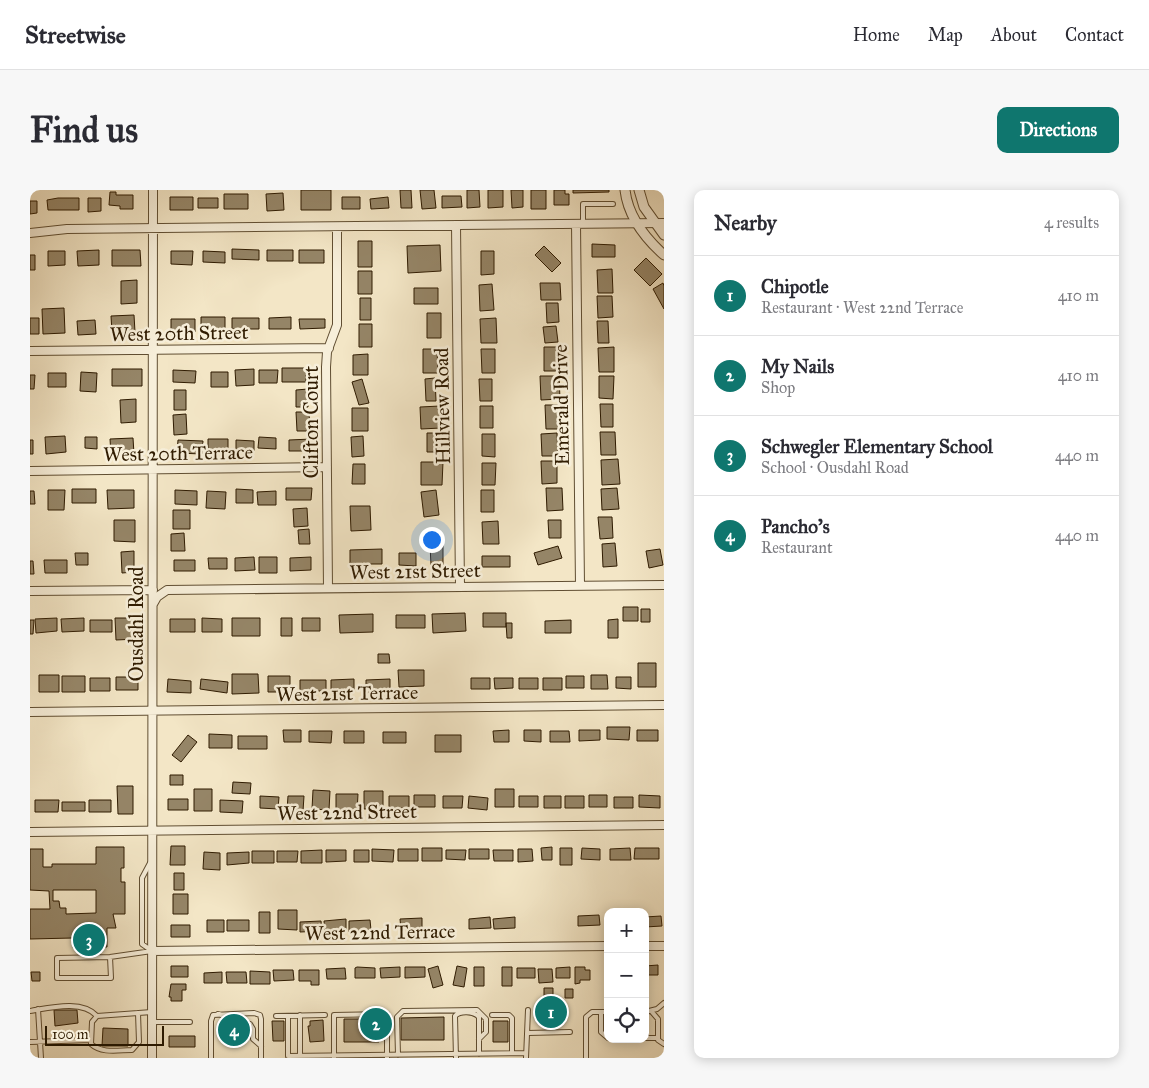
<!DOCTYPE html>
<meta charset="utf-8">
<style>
:root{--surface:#fff;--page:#f7f7f7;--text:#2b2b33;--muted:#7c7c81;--line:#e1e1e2;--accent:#0f766e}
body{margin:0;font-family:"IM FELL Great Primer",serif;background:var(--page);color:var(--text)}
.controls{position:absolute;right:15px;bottom:15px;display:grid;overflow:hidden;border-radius:10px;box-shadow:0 2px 12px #0003}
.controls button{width:45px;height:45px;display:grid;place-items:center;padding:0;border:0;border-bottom:1px solid var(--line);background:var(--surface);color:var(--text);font:25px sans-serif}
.scale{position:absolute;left:15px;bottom:12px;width:119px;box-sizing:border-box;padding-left:5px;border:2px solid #2f1b01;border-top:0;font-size:14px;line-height:18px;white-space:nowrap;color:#2f1b01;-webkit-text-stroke:4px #f7efda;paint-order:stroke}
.you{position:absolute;left:401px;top:349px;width:18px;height:18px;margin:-12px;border:4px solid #fff;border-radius:50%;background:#1a73e8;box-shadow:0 0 0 8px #1a73e833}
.badge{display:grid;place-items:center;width:32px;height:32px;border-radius:50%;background:var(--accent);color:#fff;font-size:16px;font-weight:700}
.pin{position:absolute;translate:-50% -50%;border:2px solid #fff;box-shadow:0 1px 5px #0006}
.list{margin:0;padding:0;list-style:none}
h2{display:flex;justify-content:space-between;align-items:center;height:65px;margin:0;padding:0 20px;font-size:21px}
h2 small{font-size:16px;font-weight:400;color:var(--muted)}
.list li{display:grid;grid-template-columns:32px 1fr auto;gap:15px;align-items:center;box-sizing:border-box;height:80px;padding:0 20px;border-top:1px solid var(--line)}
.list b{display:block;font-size:19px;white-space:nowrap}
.list p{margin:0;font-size:16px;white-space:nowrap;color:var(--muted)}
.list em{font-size:16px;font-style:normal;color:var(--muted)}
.icon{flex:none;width:28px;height:28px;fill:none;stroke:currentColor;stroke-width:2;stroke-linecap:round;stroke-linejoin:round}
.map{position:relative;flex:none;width:634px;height:868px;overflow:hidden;border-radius:10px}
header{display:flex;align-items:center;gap:30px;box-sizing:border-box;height:70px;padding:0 25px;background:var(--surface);border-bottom:1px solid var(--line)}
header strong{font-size:24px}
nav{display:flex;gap:28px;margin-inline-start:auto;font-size:18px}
.intro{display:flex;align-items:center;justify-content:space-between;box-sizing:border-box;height:120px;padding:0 30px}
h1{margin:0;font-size:35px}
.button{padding:12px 22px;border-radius:10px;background:var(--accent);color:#fff;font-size:18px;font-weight:700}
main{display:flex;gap:30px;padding:0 30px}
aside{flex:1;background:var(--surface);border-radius:10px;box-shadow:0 2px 12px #0003}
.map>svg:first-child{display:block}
.building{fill:#958567;stroke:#2f1b01;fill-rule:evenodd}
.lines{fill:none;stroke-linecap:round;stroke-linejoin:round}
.service-casing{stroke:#604e32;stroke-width:6}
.minor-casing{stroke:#604e32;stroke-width:10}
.tertiary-casing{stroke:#604e32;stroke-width:11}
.service{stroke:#f7efda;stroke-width:4}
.minor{stroke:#f7efda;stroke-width:8}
.tertiary{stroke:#f7efda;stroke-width:9}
.labels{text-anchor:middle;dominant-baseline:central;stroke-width:5;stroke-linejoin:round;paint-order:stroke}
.street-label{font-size:20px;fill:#2f1b01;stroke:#f7efda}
</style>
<header>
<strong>Streetwise</strong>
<nav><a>Home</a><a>Map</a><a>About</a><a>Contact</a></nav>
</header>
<div class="intro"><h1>Find us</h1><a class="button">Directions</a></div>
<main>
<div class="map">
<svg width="634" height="868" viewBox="0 0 634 868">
<rect width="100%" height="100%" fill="#f3e6c6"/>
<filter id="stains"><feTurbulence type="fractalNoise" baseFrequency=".004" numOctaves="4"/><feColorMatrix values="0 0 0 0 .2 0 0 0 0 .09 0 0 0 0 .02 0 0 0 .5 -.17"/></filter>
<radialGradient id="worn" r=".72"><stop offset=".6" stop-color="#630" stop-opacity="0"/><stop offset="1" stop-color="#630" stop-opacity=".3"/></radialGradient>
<path class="building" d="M271,0H301V20H271Z
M370,0H381L382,18H371Z
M390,0H404L406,18L392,19Z
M437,0H449L450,17L437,18Z
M458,0H473V17L458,18Z
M481,0H493V17L482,18Z
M501,0H516V19H501Z
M524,0H535V4H539V15H524Z
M543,0H579V2L543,3Z
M80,2H86V5H103V19H90V16L79,15Z
M253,3L254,20L237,21L236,4Z
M194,4H218V19H194Z
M412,6H431L432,17L412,18Z
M140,7H163V20H140Z
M312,7H330V19H312Z
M358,7L359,18L341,19L340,9Z
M28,8H49V20H18L17,10Z
M58,8H71V21L58,22Z
M168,8H188V18H168Z
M0,11H7V23L0,24Z
M328,51H342V77H328Z
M562,54L585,55V67H562Z
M410,55L411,81L378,83L377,56Z
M514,56L531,73L522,82L505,65Z
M202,59L229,60V70L202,69Z
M69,60V75L48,76L47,61Z
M82,60H110L111,76H82Z
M237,60H263V71H237Z
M269,60H294V73H269Z
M18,61H35V75L18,76Z
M141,61H163L162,75L141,74Z
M173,61L195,62V73L173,72Z
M451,61H464V84L451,85Z
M0,65H5V80H0Z
M616,68L632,84L620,96L604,80Z
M582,79L583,103H568L567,80Z
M328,81H342V104H328Z
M107,90V113L91,114V91Z
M510,93H530L531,110H511Z
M633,93L634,96V119L623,99Z
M462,94L464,120L450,121L449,95Z
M384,98H408V114H384Z
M567,106H582L583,127L568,128Z
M330,108H341V130H330Z
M516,113H528L529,132L517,133Z
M34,118L35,143L13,144L12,119Z
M397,123H411V148H397Z
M104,125L105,142L82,143L81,126Z
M171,127H195V141H171Z
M261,127V139H239V128Z
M0,128H9V144H0Z
M202,128H229V139H202Z
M466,128L467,153H451L450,129Z
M141,129H165V142H141Z
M269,129H295V138L270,139Z
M65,130L66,144L48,145L47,131Z
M567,131H578L579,153H568Z
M329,134H342V157H329Z
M526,136L528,152L515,153L513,137Z
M514,157H528V181H514Z
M584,157V182H569L568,158Z
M393,159H407L408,183H393Z
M451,159H465V183H452Z
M338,164V185H323V165Z
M252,178H276V192H252Z
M82,179H112V196H82Z
M224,179V195L206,196L205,180Z
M143,180L166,181L165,193L143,192Z
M229,180H248L247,193H229Z
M51,182L67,183L66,202L50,201Z
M181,182H198V197H181Z
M18,183H36V197H18Z
M0,185H5L4,199H0Z
M510,186H529L530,209L511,210Z
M569,186H584L583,209L569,208Z
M405,188L406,211H396L395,189Z
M332,189L339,213L329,215L322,192Z
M449,189H462V211H450Z
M278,199V217H266V200Z
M144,200H156V220H144Z
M106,209V232L91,233L90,210Z
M570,214H583V237H571Z
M515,215H528L529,239H516Z
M410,216L411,238L391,239L390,217Z
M450,216H463V238H450Z
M322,218H338V241H322Z
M266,222H279L280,241H267Z
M156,224L157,244L144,245L143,225Z
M570,242H585L586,265H571Z
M397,243H412L411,262H397Z
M527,243L528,266H512L511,244Z
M452,244H465V267L452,266Z
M35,246L36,262L16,264L15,247Z
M333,246L334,266L322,267L321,247Z
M55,247H67V259L55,258Z
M229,247L246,248V259L228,258Z
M103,248L104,264L81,265L80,249Z
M178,249H198V261H178Z
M282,249V261H259V250Z
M0,250H3V264H0Z
M148,250L173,251L172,264L147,263Z
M206,250L224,251V261H206Z
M588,269L590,294L572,295L571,270Z
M511,271H527V293L512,294Z
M391,272H413L412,295H391Z
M452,273H466L465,295H452Z
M323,274H335V294H322Z
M256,298H282L281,310H256Z
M516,298H532L533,320L517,321Z
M587,298L589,319L572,320L571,299Z
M42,299H66V313H42Z
M206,299L223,300V313H206Z
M18,300H35L34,320H18Z
M77,300H104V318L78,319Z
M145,300L167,301V315L145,314Z
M406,300L409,325L394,327L391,302Z
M451,300H464V322H451Z
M0,301H4L5,314H0Z
M177,301L196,302L195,319L176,318Z
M246,301V315H228L227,302Z
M320,316H340L341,340L321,341Z
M277,318L278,336L264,337L263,319Z
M143,320H160V339H143Z
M568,327H582L583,348L570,349Z
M84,330H105V352L84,351Z
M518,330H531V348H519Z
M468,331L469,354H453L452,332Z
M279,339L280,354H269L268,340Z
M154,343L155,361H141V344Z
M585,353L587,376L573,377L572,354Z
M413,354V375H401L400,355Z
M528,356L532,368L508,375L504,363Z
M352,359V374H320V360Z
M630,359L633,375L619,378L616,361Z
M104,361V382L92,383L91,362Z
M45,363H58V375H46Z
M369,363H386V376L369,375Z
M452,366H480V377H452Z
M224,367L225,380L205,381V368Z
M229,367H247V383H229Z
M281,367V380L260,381V368Z
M178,368H197V379H179Z
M14,370H37V383H15Z
M144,370H165V381H144Z
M0,371H3L4,384H0Z
M593,417H608V431H593Z
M611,419H620V432H611Z
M435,423L436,441L403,443L402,424Z
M453,423H476V437H453Z
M343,424V442L310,443L309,425Z
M366,425H395V438H366Z
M27,428V441L6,443L5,429Z
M54,428V441L32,442L31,429Z
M85,428H106L107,449L86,450Z
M172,428L192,429V442H172Z
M202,428H230V446H202Z
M251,428H262V446H251Z
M272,428H290V441H272Z
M140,429H165V442H140Z
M588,429V448H578V430Z
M0,430H4L3,444H0Z
M60,430H82V442H60Z
M541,430V443H515V431Z
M476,433H482V448H477Z
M348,464H359L360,473H348Z
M608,473H626V497H608Z
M368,480H394V496L369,497Z
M202,484H228L229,503L202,504Z
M9,485H29V502H9Z
M561,485H577L578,499H561Z
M32,486H55V502H32Z
M238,486H260V502H238Z
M536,486H554V498H536Z
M86,487H108V500H86Z
M586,487H601V499L586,498Z
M60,488H80V501H60Z
M441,488H460V499H441Z
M464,488H483V498L465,499Z
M489,488H508V499H489Z
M513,488H532V500H513Z
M138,489L161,491V503L137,502Z
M171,489L198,492L197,503L170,499Z
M324,489V501L301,502V490Z
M360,489V503H336V490Z
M270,490H296V501H270Z
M577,537H600L599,550L577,549Z
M253,540H271V552H254Z
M479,540V552H464L463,541Z
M494,540H511V552L494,551Z
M549,540H570V550L549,551Z
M607,540H628V551H607Z
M279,541H302L301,553L279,552Z
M314,541H334V553H314Z
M520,541H539L540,552H520Z
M353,542H376V553H353Z
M179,544L202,545V558H179Z
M158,545L167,552L151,572L142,565Z
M405,545H431V562H405Z
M208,546H237V559H208Z
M140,585H153V595H140Z
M203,592L221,593L220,604L202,603Z
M87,596H103V624H88Z
M164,599H182V621H164Z
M465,599H484V617H465Z
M283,600L300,601L299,620L282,619Z
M334,601H353V618L334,619Z
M306,604H328L327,622H306Z
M384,605H405V617H384Z
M559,605H577V617H559Z
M609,605L630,606V618L609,617Z
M230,606L249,607L248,619L230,618Z
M258,606H274L273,621L257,620Z
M359,606H379V618H359Z
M413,606H433L432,618H413Z
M439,606L458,608L457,620L438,618Z
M489,606H508V617H489Z
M514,606H531V618H514Z
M535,606H554V618H535Z
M584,607H603V618H584Z
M138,609H158V620H138Z
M5,610H29L28,622H5Z
M59,610H81V622H59Z
M190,610L213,611L212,623L190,622Z
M32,612H55V621H32Z
M141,656H155V675H140Z
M66,657H94V678H91V692H95V724H83L86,738H77V757L43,758V748L0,749V719H20L19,701L0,700V659H13V677H22V674H66ZM23,700H66V723L36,724V718H30L29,711H23Z
M522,657V670H512L511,658Z
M392,658H412V671H392Z
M530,658H542V675H530Z
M552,658L570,659V670L551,669Z
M600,658L601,670H580V659Z
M605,658H629V669H604Z
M342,659L364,660L363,672L342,671Z
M368,659H388V671H368Z
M439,659H459V669H439Z
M488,659H502L503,671L488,672Z
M292,660V673H271V661Z
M296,660H316V671L296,672Z
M324,660H339V672H324Z
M416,660H436L435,670L416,669Z
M463,660H483V671H464Z
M222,661H244V673H222Z
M247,661H268L267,672H247Z
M174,662L190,663V680L173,679Z
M219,662V673L197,675V663Z
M144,683H154V700H144Z
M143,704H158V724H143Z
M248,720H267V740L248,739Z
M229,722H240V743H229Z
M569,725L570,735L548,736V726Z
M631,726L632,736L615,737V727Z
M460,727L461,738L439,739V729Z
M485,727V738L464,739L463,729Z
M392,728V738L371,740L370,729Z
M316,729V740L295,741L294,731Z
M177,730H194V742H177Z
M197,730H219V741H197Z
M340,730L341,740L319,742V731Z
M291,731L292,741L270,742V732Z
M141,735H160V747H141Z
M628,775V785H615V776Z
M141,776H158V787H141Z
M408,776L413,795L403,798L398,779Z
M427,776L437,778L434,797L423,795Z
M327,777L345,778V788H325V778Z
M370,777V787L351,788L350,778Z
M375,777H395V787L375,788Z
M444,777H454V796H444Z
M472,777H482V796H472Z
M540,777V788H526V778Z
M545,777H555V780H560V790H550V793L545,794Z
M315,778L316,789H297L296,779Z
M487,778H505V788H487Z
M508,779H522L523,792L509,793Z
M243,780H263L264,790L244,791Z
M269,780H289V795H281V791H269Z
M220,781L240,782V794H220Z
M1,782H10V791H2Z
M192,782V793H174V783Z
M196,782H216L217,793H197Z
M141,794H156V800H152V811H141V807H139Z
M514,798H523V807H514Z
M535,799H543V808H535Z
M510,814H531V829H511Z
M24,820H47L48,833L25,836Z
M414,827V850H371V828Z
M197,829L219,837L215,850L189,843L192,830Z
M314,829H349V852H314Z
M293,830L294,851L280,852L278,836H280V831Z
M242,831H254V851H243Z
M463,831H478V852H463Z
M615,832H618V846H615Z
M73,838L98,839V856H72Z
M139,846H165V857H139Z"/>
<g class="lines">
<defs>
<path id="service" d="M553,34V14H583
M120,673L112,688V754L122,761
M80,767L81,788H27V768L80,767L122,761
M8,819L11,868
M0,821C19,818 52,809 67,826L122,822
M571,822V842L578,848
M615,822L627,819L634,813
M622,822L628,829V850L634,854
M188,824L220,834L223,839V849L231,856
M270,825V866
M462,825H479L482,828V863
M67,826L62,832L61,854C72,864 89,860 102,860L109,852L108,823
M246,826L295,825
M258,826V866
M122,832H160
M498,843L540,842
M615,848H628
M0,852L61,850
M368,865L367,827L373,821L447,820L456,829V842L449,849
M258,866L496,863
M181,868V831L183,825L224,823L230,825L231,829V868
M304,868V825L357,824V868
M426,868L425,826C430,821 443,821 449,827V864
M496,868L498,820
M556,868V827L562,822H578"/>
<path id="minor" d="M546,34L550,396
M426,35L430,397
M0,43L37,39L634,33
M0,161L299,158
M0,281L297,277
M298,398L296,177L297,162L307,135V37
M0,401L123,400
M123,414L127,407L137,400L634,395
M0,522L634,515
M0,642L634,635
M615,756H634
M122,761L578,756
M122,868L123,0"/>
<path id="tertiary" d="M595,0C598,26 615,48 634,65
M609,0L614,17L634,45"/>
</defs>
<use href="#service" class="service-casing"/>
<use href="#minor" class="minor-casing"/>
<use href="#tertiary" class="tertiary-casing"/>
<use href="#service" class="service"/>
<use href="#minor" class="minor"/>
<use href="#tertiary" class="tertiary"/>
</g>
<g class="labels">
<g class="street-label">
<text transform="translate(149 143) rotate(-1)">West 20th Street</text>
<text transform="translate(531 215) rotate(-91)">Emerald Drive</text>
<text transform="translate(412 216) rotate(-91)">Hillview Road</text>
<text transform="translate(281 232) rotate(-90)">Clifton Court</text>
<text transform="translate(148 263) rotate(-1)">West 20th Terrace</text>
<text transform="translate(385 381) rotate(-1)">West 21st Street</text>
<text transform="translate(106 434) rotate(-90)">Ousdahl Road</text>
<text transform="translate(317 503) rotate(-1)">West 21st Terrace</text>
<text transform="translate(317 622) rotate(-1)">West 22nd Street</text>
<text transform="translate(350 742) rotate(-1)">West 22nd Terrace</text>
</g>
</g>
<rect width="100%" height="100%" filter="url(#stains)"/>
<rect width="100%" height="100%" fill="url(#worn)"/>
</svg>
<div class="controls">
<button>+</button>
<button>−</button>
<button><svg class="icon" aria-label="locate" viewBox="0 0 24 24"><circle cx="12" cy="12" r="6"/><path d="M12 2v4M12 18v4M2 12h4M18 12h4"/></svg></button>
</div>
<div class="scale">100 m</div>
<div class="you"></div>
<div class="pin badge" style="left:521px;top:822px">1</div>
<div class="pin badge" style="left:346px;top:834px">2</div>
<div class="pin badge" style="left:59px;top:750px">3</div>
<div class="pin badge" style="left:204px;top:840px">4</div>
</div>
<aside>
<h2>Nearby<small>4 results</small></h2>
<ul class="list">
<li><span class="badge">1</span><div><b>Chipotle</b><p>Restaurant · West 22nd Terrace</p></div><em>410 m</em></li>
<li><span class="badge">2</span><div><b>My Nails</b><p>Shop</p></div><em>410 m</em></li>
<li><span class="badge">3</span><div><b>Schwegler Elementary School</b><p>School · Ousdahl Road</p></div><em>440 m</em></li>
<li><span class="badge">4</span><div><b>Pancho's</b><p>Restaurant</p></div><em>440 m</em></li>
</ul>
</aside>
</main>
